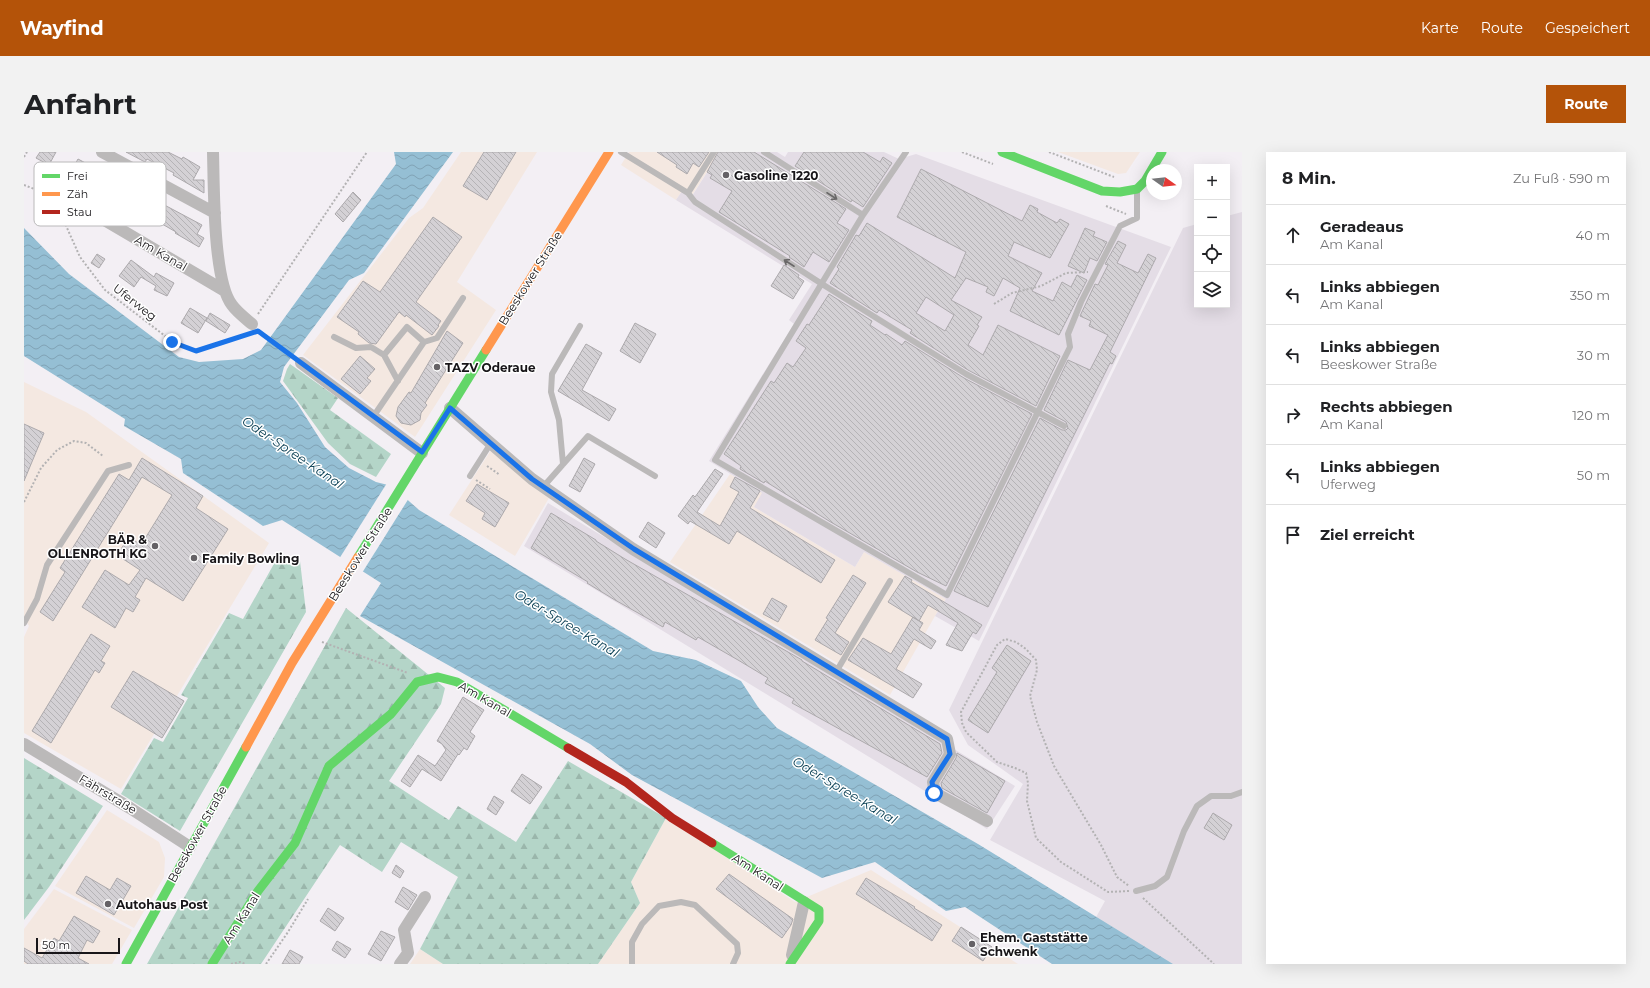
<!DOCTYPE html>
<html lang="de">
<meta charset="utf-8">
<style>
:root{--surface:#fff;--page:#f2f2f2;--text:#202124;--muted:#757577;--line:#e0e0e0;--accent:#b45309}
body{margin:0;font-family:Montserrat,sans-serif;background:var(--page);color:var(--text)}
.controls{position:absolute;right:12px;top:12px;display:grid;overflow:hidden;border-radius:0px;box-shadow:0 4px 16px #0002}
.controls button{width:36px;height:36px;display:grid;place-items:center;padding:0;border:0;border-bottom:1px solid var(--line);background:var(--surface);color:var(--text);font:20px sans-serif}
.compass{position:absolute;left:1122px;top:12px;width:36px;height:36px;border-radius:50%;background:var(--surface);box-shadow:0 4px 16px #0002;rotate:105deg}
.scale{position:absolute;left:12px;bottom:10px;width:84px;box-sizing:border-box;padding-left:4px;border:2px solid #181619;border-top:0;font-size:11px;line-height:14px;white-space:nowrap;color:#181619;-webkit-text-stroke:3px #fff;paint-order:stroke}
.stop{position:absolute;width:12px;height:12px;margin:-9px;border:3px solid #1a73e8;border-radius:50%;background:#fff}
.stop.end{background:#1a73e8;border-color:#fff;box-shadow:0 1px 4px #0008}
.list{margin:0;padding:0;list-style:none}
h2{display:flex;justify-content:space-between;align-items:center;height:52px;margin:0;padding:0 16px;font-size:17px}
h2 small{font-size:13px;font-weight:400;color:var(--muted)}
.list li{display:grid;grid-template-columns:26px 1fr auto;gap:12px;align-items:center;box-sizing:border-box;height:60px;padding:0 16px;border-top:1px solid var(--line)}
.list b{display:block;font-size:15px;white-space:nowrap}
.list p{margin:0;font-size:13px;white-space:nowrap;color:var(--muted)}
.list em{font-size:13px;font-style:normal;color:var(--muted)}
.icon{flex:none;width:22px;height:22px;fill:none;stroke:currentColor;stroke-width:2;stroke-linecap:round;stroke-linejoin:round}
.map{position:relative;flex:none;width:1218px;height:812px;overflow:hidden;border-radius:0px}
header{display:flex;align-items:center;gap:24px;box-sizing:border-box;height:56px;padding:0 20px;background:var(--accent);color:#fff}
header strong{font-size:19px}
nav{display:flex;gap:22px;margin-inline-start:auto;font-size:14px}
.intro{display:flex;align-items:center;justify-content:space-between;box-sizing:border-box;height:96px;padding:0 24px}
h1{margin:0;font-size:28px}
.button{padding:10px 18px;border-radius:0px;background:var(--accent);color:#fff;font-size:14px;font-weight:700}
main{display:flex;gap:24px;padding:0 24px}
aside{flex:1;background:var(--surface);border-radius:0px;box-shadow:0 4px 16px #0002}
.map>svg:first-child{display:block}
.commercial{fill:#f4e8e1}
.built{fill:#e4dde6}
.forest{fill:url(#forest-firs)}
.water{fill:url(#water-waves)}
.pier{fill:#f3eff4}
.building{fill:url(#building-back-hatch);stroke:#aca9ac;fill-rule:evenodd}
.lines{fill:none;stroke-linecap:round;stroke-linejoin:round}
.path{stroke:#b3b2b3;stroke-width:2;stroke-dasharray:2 2;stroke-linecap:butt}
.lane{stroke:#bbb9b9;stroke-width:6}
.street{stroke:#bbb9b9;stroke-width:12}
.fast{stroke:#63d668;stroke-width:9}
.slow{stroke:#ff974d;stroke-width:9}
.jam{stroke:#b3261e;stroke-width:9}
.oneway{stroke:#6a6869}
.route{stroke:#1a73e8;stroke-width:5}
.poi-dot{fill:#656266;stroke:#fff;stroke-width:1.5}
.labels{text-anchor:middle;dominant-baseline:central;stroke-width:3;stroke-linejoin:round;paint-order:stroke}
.poi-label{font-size:12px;font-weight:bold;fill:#181619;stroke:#fff;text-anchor:start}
.street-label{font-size:12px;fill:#181619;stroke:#fff}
.water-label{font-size:13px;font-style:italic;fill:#043b50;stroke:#fff}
.key{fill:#fff;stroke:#bab9ba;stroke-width:1}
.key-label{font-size:11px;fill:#181619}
</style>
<header>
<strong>Wayfind</strong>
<nav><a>Karte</a><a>Route</a><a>Gespeichert</a></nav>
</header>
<div class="intro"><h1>Anfahrt</h1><a class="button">Route</a></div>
<main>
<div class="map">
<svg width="1218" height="812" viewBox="0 0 1218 812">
<defs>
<pattern id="forest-firs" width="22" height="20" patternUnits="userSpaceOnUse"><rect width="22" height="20" fill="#b4d5c8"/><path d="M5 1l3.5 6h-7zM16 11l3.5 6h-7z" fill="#9ab6ab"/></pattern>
<pattern id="water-waves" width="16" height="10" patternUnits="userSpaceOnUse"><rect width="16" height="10" fill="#95bfd4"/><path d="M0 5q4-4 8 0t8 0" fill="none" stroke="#80a3b5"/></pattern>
<pattern id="building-back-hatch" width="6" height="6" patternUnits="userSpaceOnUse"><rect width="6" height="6" fill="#d4d1d5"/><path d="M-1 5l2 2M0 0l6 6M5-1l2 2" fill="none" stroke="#b5b3b6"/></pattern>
</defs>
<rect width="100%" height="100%" fill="#f3eff4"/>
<path class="commercial" d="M437,0H513L433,130L472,158L391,285L279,203L385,66L399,56Z
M605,0H696L667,45L658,39L652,48L597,13Z
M1034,0H1116L1102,21L1094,22Z
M0,230L62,260L245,391L97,637L0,581V485L5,474L0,466Z
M467,298L525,346L491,404L425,363Z
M706,322L739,341L730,355L831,415L840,400L922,447L911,464L866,543L646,410Z
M83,658L135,690L141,706L140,725L110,776L31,734Z
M642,666L771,750L847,718L994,812H574L616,751L607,730Z
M30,737L108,778L88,812H0V777Z
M396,797L419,812H386Z"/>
<path class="built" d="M696,0H753L761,5L764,0H860L875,7L892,2L1147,95L955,489L911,464L922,447L840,400L831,415L730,355L738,341L685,309L770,172L765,168L788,132L652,48L658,39L668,44Z
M1218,60V812H1046L1081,749L966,688L999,632L944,593L925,558L1159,76L1173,72V153H1203V64Z
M524,351L991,634L963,677L500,394Z"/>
<path class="forest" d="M266,212L314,246L306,258L367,302L352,325L326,312L304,291L259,229L263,217Z
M256,401L276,409L282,460L156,679L97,642L130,586L139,590L164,546L157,543L205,461L219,467Z
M322,456L421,536L417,552L365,629L425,668L434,654L492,690L544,609L642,666L607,730L616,751L574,812H419L396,797L434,725L377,690L358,720L316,693L237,812H123Z
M0,606L79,654L25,735L0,768Z"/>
<path class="water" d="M370,0H429L340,121L325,128L260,215L256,230L273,251L301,295L325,316L352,330L368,334L395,358L629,499L672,508L717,529L734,555L753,576L954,692L1149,812H1028L941,755L922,759L851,710L798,726L608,623L566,592L336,464L357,431L258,368L239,374L159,321L157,307L100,274L101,267L0,204V76L45,122L155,205L175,210L219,207L237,198L372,12Z"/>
<path class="pier" d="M363,331L369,332L385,346L338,421L315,407Z"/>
<path class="building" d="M16,0H32L25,13L12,6Z
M102,0H144L158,7L159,5L176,15L169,28H180V41L149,23L150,21L123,7L121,10Z
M460,0H492L463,48L439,34Z
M633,0H685L675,15L669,11L663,22L652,15L653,13Z
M694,0H730L822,57L813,71L825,78L805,110L789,100L780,115L765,105L766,104L695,60L708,39L686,26L688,23L683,20Z
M780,0H839L856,10L859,5L868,11L839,55L828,48L827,50L771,14Z
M54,7L178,73L173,82L180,86L175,95L151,81L152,80L86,42L85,45L45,23Z
M897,17L998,69L1006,53L1014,57L1013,60L1033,71L1036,67L1045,72L1026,106L990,90L984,104L1018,121L1008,139L1029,149L1038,130L1047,135L1053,123L1063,128L1035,183L986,159L996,136L979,126L970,144L962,140L964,135L942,126L927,148L958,165L953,173L955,174L944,193L959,203L974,173L1036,204L1012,254L944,218L886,181L888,178L855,158L853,161L806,131L815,117L813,115L832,83L835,84L843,71L931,126L942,100L873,65ZM902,145L930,163L921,179L892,161Z
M329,40L337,48L319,70L311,62Z
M409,65L438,85L392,150L417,169L414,173L415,174L408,183L382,163L381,165L375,160L352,192L345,191L334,182L335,180L313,165L339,129L356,140Z
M1061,76L1071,80L1069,84L1083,90L1073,109L1066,106L1060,121L1044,114Z
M1094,89L1102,93L1093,111L1114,121L1124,102L1132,106L1086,200L1092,204L1088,212L1086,211L964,455L930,439L1016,266L1038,278H1042L1044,276L1042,270L1020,258L1044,208L1066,218L1084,183L1065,174L1067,169L1056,164L1071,132L1074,133L1084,113L1081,112Z
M73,102L81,107L75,116L67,111Z
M107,108L130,125L132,121L150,131L143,144L130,138L132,134L117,125L110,135L95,124Z
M760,113L775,123L774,125L780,129L769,147L747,134Z
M805,142L848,169L846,173L861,183L862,182L878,193L881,189L940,226L1008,262L922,434L893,420L805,369L744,331L741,329L740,331L716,317L717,314L700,302L747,229L750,231L763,211L769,215L782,196L772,189L783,172L785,173Z
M166,156L183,166L174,181L157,171Z
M186,161L206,173L201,181L182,169Z
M611,171L632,182L616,211L596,199Z
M423,179L439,191L401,251L403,253L397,261L396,268L387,273L377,271L372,264L374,255L385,240L387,241Z
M562,192L578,201L558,238L592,257L585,269L534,239Z
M336,204L351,217L343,226L347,229L336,242L317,227Z
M0,272L20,281L0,329Z
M118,306L179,344L172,356L204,377L159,449L122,426L111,445L116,448L109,460L102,456L91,476L58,455L81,418L105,433L116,418L93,403L105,385L117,393L148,343L118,325L29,469L16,460L41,420L36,416L95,322L105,328Z
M560,306L571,312L556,340L545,334Z
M691,317L699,322L673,360L696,374L715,340L706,335L711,325L736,339L726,356L811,408L797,431L713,379L705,392L666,369L664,372L654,364L669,343L671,345Z
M453,332L485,351L471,375L458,367L461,361L442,349Z
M527,361L572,388V389L601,407L778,508V509L916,592L918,601L903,625L768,551L770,547L741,531L744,526L714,508L674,485L672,488L641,470L639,475L591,448L563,431L564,430L507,396Z
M624,370L641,381L632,396L615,385Z
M829,423L842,431L811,481L825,490L817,503L791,488L804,467L802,466Z
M881,424L888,428L887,430L958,473L952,482L949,480L938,499L922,493L934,471L904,453L895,469L864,450Z
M748,446L763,454L754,470L739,462Z
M889,465L899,471L895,478L912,489L907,497L890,487L872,517L898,532L889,546L824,508L839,486L867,502Z
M67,482L86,494L77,509L81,511L75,521L71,518L27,591L8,579Z
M983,493L1007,509L964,581L944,568L973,520L968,516Z
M109,519L160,549L138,586L87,555Z
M439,545L460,558L446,580L451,584L443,598L440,596L435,603L434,602L417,629L398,617L386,635L377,629L394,603L411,614L422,598L418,592L413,589Z
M933,601L981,629L963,661L918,636L917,631L932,606Z
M498,622L518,635L506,652L487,639Z
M470,644L480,650L472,663L463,657Z
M1189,661L1208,673L1200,688L1180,676Z
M372,713L380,719L376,726L368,721Z
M705,722L769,767L767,773L758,786L692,737Z
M62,724L86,738L93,726L107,734L90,763L52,741Z
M842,726L891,755L890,756L918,773L908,789L832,742Z
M379,735L393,743L384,758L371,750Z
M304,756L320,766L311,779L296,769Z
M50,764L76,779L69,791L63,788L54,806L65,812H4L0,809V796L18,806L30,786L35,789Z
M937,775L968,795L959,809L928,789Z
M357,779L371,785L357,809L344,802Z
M313,789L327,797L321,806L308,798Z
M266,798L279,805L275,812H258Z"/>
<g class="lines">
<path class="path" d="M938,0L969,12
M1025,0L1090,25
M0,5L3,0
M0,33L18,40
M1082,54L1102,62
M35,58L56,105L81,138L149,190L172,199L223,182
M970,152L988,141L1017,134L1042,121L1064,120
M234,162L343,0
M235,179L268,204
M463,314L476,323
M452,328L466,337
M0,350L17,316L33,298L50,289L62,291L79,304
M298,490L384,521
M1105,739L1084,740L1037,710L1012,686L1003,649L1004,631L1002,621L991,616L973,610L942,580L938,571L937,560L973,493L981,487L992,490L1002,497L1012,508L1013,518L1006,544L1013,570L1030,614L1077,693L1093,725L1105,734
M1119,746L1190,812
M207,812L216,810L221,812
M242,812L264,780L284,747"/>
<path class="lane" d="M597,0L664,41L671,50L798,132L942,222L1040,274
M740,0L839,63
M882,0L839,63L691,308L923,443L1046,195L1044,182L1057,150L1096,74L1113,66V38
M664,41L690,0
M310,185L332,196L347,195L360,203L374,229
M360,203L383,175L400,190
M349,265L400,190L413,186L439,146
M539,312L535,268L527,240L528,222L556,174
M446,324L467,291
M519,335L564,284L631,324
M0,471L13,447L23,413L84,319L105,313
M812,520L866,429
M1112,739L1131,734L1143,725L1160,679L1173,654L1187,644H1207L1218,640
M608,812V790L618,772L635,754L657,750L671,753L713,792L714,801L709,812"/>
<path class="street" d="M78,0L191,61
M189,0C190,34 189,129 208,153C213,160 221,166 228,172
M29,44L55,53L201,139
M277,211L398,301
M426,256L508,327L609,397L923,587L926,602L909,630L911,641L963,669
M0,592L106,656L166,695
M768,803L780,750
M376,812L384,801L380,778L401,745"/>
<path class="fast" d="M978,0L1078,39L1096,40L1113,37L1121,29L1138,0
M334,405L462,198
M688,691L795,758V769L766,812
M102,812L222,595
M188,812L234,739L271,691L305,614L367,562L393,530L414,525L433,530L544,596"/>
<path class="slow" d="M462,198L585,0
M222,595L268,511L334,405"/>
<path class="jam" d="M544,596L602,630L648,666L688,691"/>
</g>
<defs><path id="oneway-shaft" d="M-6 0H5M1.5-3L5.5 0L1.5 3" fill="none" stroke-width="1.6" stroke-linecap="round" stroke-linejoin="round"/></defs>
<g class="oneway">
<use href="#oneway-shaft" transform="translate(808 44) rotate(33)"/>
<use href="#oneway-shaft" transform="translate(765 111) rotate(-147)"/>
</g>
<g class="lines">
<path class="route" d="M148,190L172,199L234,179L398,300L426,256L508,327L610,397L923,587L926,602L908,630L910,641"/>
</g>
<g class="poi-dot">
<circle cx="702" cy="23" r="4"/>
<circle cx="413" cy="215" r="4"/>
<circle cx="131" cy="394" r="4"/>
<circle cx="170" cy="406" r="4"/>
<circle cx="84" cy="752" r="4"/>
<circle cx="948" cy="792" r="4"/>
</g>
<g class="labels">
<g class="poi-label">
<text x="710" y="23">Gasoline 1220</text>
<text x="421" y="215">TAZV Oderaue</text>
<text x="123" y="387" text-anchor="end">BÄR &amp;<tspan x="123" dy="14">OLLENROTH KG</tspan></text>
<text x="178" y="406">Family Bowling</text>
<text x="92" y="752">Autohaus Post</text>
<text x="956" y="785">Ehem. Gaststätte<tspan x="956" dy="14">Schwenk</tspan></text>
</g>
<g class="street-label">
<text transform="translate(137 101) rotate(30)">Am Kanal</text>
<text transform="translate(506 126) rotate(-58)">Beeskower Straße</text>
<text transform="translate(111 150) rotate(38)">Uferweg</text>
<text transform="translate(336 402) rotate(-58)">Beeskower Straße</text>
<text transform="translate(461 547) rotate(30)">Am Kanal</text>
<text transform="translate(84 642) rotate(31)">Fährstraße</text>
<text transform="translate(173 682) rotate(-61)">Beeskower Straße</text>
<text transform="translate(734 720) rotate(33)">Am Kanal</text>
<text transform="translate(217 766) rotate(-58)">Am Kanal</text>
</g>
<g class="water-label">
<text transform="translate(269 300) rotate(34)">Oder-Spree-Kanal</text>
<text transform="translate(543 471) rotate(31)">Oder-Spree-Kanal</text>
<text transform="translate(821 638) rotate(31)">Oder-Spree-Kanal</text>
</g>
</g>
<rect x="10" y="10" width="132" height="64" rx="6" class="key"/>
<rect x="18" y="22" width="18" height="4" fill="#63d668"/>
<rect x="18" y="40" width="18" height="4" fill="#ff974d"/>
<rect x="18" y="58" width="18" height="4" fill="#b3261e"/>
<g class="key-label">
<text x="43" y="28">Frei</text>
<text x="43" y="46">Zäh</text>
<text x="43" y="64">Stau</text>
</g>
</svg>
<div class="controls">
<button>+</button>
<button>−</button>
<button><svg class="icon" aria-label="locate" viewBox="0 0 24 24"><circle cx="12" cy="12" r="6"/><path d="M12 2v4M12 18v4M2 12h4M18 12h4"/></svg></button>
<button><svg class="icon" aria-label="layers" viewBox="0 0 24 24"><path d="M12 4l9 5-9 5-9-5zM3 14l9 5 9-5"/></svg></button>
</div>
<svg class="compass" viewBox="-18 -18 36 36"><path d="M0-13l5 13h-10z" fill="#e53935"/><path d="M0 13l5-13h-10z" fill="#757577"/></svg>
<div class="scale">50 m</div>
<div class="stop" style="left:910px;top:641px"></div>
<div class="stop end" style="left:148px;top:190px"></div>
</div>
<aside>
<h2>8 Min.<small>Zu Fuß · 590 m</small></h2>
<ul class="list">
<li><svg class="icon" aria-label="ahead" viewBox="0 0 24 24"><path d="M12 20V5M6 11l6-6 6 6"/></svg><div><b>Geradeaus</b><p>Am Kanal</p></div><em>40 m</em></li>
<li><svg class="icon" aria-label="left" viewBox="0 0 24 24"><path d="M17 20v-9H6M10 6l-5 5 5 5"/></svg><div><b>Links abbiegen</b><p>Am Kanal</p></div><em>350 m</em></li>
<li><svg class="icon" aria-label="left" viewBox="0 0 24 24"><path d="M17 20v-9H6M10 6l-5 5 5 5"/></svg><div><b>Links abbiegen</b><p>Beeskower Straße</p></div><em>30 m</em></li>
<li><svg class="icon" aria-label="right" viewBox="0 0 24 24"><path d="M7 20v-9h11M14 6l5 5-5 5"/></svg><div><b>Rechts abbiegen</b><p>Am Kanal</p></div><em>120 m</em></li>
<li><svg class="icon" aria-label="left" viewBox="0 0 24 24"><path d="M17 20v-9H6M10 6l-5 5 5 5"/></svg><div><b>Links abbiegen</b><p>Uferweg</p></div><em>50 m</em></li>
<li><svg class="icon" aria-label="arrive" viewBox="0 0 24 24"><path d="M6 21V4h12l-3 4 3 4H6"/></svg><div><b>Ziel erreicht</b></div></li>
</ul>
</aside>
</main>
